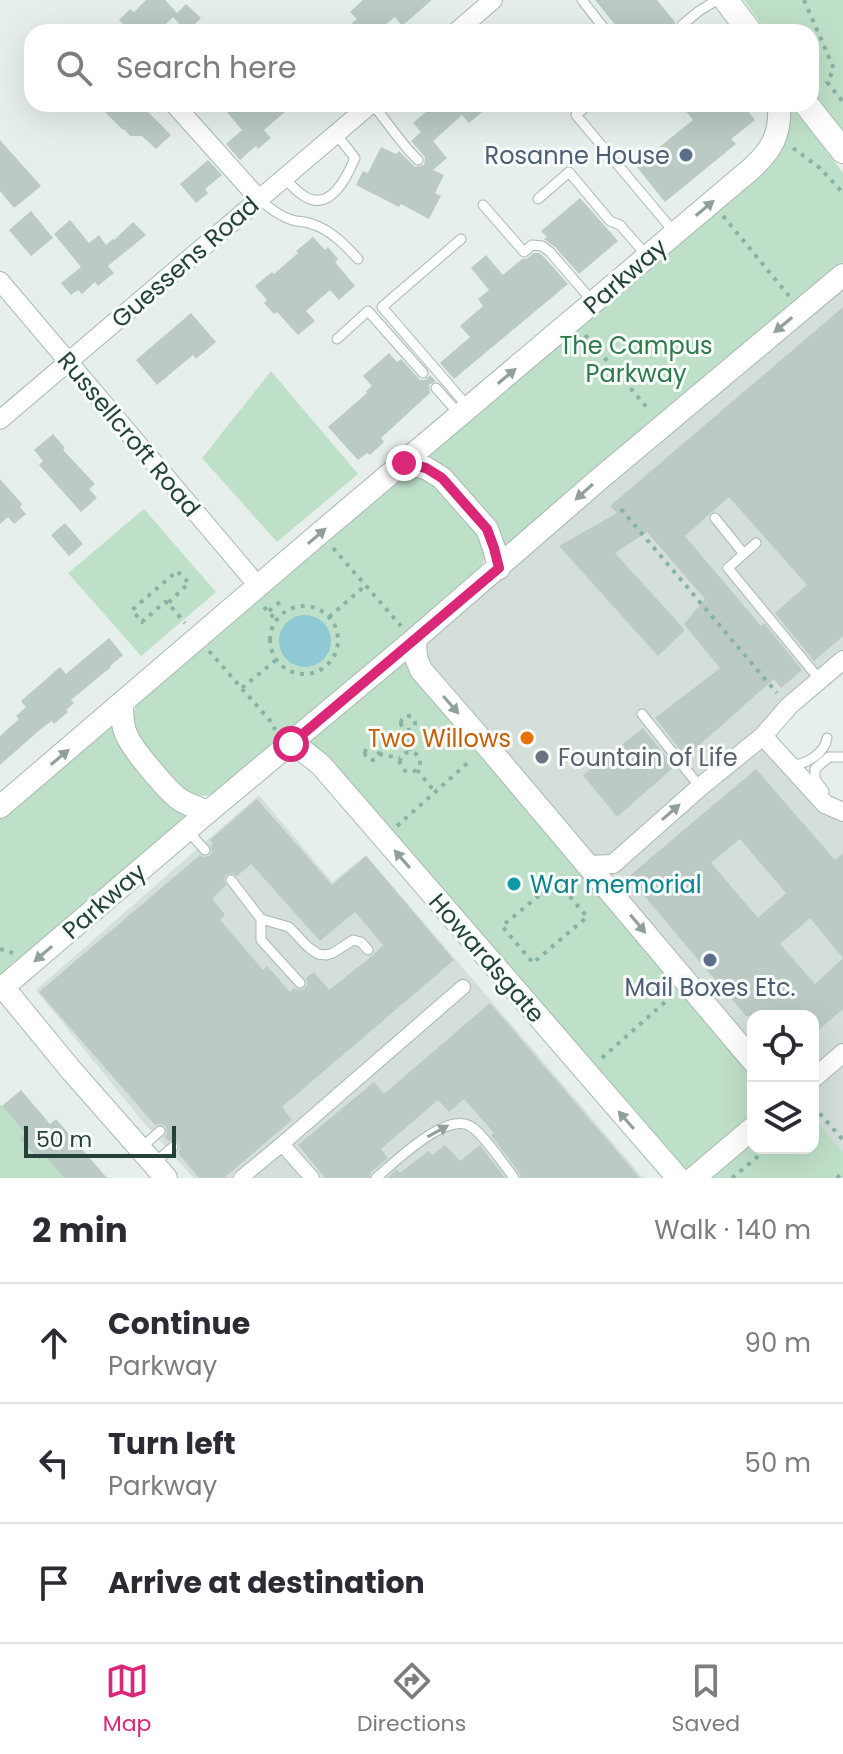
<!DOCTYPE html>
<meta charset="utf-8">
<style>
:root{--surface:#fff;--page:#f2f2f3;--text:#2b2b33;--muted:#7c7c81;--line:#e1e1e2;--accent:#db2777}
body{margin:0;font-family:Poppins,sans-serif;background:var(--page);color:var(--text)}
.controls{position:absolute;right:24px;bottom:24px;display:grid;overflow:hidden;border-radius:16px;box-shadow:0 8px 32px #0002}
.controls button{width:72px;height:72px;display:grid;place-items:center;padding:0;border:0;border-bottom:2px solid var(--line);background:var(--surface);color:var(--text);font:40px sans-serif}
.scale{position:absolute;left:24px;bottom:20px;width:152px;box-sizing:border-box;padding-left:8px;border:4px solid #24423a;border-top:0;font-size:22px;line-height:28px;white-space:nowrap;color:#24423a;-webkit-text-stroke:6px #f7fbf9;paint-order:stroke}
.stop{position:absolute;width:24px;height:24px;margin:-18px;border:6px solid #db2777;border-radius:50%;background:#fff}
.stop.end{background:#db2777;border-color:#fff;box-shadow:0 2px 8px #0008}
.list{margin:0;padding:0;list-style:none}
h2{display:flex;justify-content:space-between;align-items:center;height:104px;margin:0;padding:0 32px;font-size:34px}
h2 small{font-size:26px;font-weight:400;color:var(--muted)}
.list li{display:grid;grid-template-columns:52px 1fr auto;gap:24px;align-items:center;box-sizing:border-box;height:120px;padding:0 32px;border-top:2px solid var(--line)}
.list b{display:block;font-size:30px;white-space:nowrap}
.list p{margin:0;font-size:26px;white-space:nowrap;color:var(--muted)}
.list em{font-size:26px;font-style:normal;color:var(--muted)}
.icon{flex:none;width:44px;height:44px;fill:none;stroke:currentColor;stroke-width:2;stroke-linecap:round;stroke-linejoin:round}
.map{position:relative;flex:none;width:843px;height:1178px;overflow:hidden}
.search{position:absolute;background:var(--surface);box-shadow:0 8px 32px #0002;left:24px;right:24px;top:24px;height:88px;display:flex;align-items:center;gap:20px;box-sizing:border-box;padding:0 28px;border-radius:24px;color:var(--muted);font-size:30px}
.sheet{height:464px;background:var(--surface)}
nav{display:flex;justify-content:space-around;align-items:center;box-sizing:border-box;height:112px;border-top:2px solid var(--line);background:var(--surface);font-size:22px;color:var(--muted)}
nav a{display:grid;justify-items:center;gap:4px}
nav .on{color:var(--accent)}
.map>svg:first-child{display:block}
.built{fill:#d4dfda}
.green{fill:#bfe0c8}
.water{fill:#8ec9d4}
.building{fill:#bbcac4;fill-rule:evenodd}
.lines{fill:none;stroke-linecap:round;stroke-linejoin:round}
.service-casing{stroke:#a8b8b2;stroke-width:11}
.pedestrian-casing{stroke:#a8b8b2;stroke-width:16}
.minor-casing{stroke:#a8b8b2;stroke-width:20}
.tertiary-casing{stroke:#a8b8b2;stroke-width:24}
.secondary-casing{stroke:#a4bbb3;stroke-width:26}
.path{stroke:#86b3a5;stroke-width:4;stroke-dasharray:4 6;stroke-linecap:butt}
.service{stroke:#fff;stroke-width:9}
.pedestrian{stroke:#fff;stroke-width:14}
.minor{stroke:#fff;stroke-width:18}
.tertiary{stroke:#fff;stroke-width:22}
.secondary{stroke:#fff;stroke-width:24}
.oneway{fill:#92a09c}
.route{stroke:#db2777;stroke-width:10}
.service-dot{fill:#5c6f8a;stroke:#f7fbf9;stroke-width:3}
.food-dot{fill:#e8710a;stroke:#f7fbf9;stroke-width:3}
.worship-dot{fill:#6b7280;stroke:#f7fbf9;stroke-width:3}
.culture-dot{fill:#0f9aa8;stroke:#f7fbf9;stroke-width:3}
.labels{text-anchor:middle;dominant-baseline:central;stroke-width:6;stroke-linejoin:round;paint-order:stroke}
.service-label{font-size:24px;fill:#4e5e75;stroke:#f7fbf9;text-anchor:end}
.street-label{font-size:24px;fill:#24423a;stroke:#f7fbf9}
.park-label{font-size:24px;fill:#2d7a4b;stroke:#f7fbf9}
.food-label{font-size:24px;fill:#c56008;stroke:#f7fbf9;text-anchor:end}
.worship-label{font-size:24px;fill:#5b616d;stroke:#f7fbf9;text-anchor:start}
.culture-label{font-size:24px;fill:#0d838f;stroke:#f7fbf9;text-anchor:start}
</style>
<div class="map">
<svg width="843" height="1178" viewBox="0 0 843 1178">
<rect width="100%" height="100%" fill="#e6efeb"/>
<path class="built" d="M843,275V660L763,736L843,812V1168L813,1133V1016H753V1061L421,670L415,639Z
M259,795L332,882L366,855L643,1178H194L143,1122L36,990Z"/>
<path class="green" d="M744,0H843V130L811,90V32H767Z
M788,106H792L843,173V262L506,549L431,461L429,456L763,171Z
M271,371L358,474L277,542L202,458Z
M416,475L426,477L481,534L485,557L480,569L220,792C205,797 197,798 183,792C172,780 141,748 136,736C130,722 133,709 141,698L399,480L405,477Z
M144,509L216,592L141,656L68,573Z
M408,659L424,685L753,1072V1116L696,1165L687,1169L676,1168L306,744Z
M112,724L190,816L0,981V818Z
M0,1104L26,1134L21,1139L38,1160L45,1155L65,1178H0Z
M813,1117L843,1153V1178H710L753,1142V1148H813Z"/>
<path class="water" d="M279 641a26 26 0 1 1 52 0a26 26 0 1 1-52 0Z"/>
<path class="building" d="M146,0H165L177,13L186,4L201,18L187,32L173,17L158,32H131L119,20L130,9L134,12Z
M363,0H432L402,26L395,17L376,32H342L357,19L350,12Z
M595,0H657L675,22L676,29L680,32H621Z
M97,104H140L171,135L156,149L142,136H130L124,129L123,130Z
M220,104H294L264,130L271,138L258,149L256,146L240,160L226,144L242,130Z
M435,104H492L469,123L462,115L433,141L447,158L433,170L444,175L435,193L441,196L429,219L401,204L399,207L356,185L363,171L368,173L381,147L396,154L399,151L415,167L424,165L425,157L411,141L421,132L413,123Z
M680,104H742L755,120L731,139L736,144L665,202L636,166L693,120Z
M0,140L41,186L14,208L0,191Z
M208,160L222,175L205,189L208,193L196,203L180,184Z
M580,198L618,241L579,274L555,247L544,239L547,237L541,231Z
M31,211L53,238L31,256L9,230Z
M70,220L89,243L99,235L106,245L113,239L114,240L133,222L146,235L108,266L114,273L98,286L95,282L82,294L78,290L71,295L61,283L81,267L54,234Z
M313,237L325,250L328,247L338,259L335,262L355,286L339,300L330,290L306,311L315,321L298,335L277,312L274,314L264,303L267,300L255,286L272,272L274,274L298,253L296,251Z
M534,253H539L545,258L568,284L454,379L440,363L470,337L460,326L483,306L478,299L489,290L471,268L486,255L503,275L522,259H526Z
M843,307V636L814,661L775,613L807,585L729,497L685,536L761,626L764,623L802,670L781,688L774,679L686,757L655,718L720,668L684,624L705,599L647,532L615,553L685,630L658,656L559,546L617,513L610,506Z
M191,313L216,342L196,359L193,355L157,385L136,360Z
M389,353L397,362L401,359L420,380H425L430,375L436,381L429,385L430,393L381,438L384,442L370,455L367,453L358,460L328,427L367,393L366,391L372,386L363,376Z
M53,434L65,448L63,450L95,484L89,489L97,498L81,512L39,465L43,461L34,450Z
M0,479L22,504L20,507L26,514L14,524L8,517L0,524Z
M65,523L83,544L69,556L51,535Z
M109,638L123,655L110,666L111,667L71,700L74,703L66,710L68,712L54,724L52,721L43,727L0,765V736L19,719L16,716L26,707L21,701L60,667L66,674Z
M643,728L674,767L617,817L583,775Z
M756,769L835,860L843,853V958L810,918L780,944L815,984L843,958V1009L813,1035V1016H746L628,877ZM740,839L786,893L758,918L711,863Z
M257,799L332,885L366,856L454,960L282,1107L292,1120L224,1178H199L178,1153L180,1149L179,1143L175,1140L168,1141L165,1137L167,1133L166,1127L162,1124L155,1125L39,992L200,855L203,857L209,856L212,852L211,845L213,844L210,840ZM251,864L320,941L355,912L383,945L372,956L329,990L314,972L306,978L307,985L304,989L298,990L294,988L290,992L267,966L263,970L220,920L225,915L212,899L226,885L224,880L226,875L231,873L237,876Z
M490,1003L640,1178H521L520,1174L491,1135L494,1133L464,1099L449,1112L438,1100L381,1149L388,1158L371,1172L369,1178H325L298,1145L374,1082L384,1094Z
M21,1090L50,1124L56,1119L107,1178H64L45,1155L39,1160L20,1139L26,1134L2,1106Z
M445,1145L460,1161L480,1145L505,1178H387L397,1169L400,1173L428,1151L432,1155Z"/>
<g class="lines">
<defs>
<path id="service" d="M582,0L607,32
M682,25L699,11L717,0
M372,104C388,122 400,143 418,160
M589,104L576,115L675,233
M284,178C290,184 297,192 304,196C330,213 347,177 355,158L336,134
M259,199C269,208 279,216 292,220C298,222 305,221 312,224C331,230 345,245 358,259
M538,199L569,172L610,221L620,225L647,256
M483,205L524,252L532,245L542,246L550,252L594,303
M461,239L382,307L469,408
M337,339L368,311L423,373
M436,388L460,415
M715,518L744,554
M756,543L728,568L820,680
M642,714L700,787
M791,765C806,765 825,753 827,738
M824,791L815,779V769L829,757H842
M187,830L205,850
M231,880L261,919L289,927L308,947L318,954L326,955L333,953L353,940L361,942L368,950
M261,919V940L300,983
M141,1148L160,1131
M154,1163L173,1147
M376,1178C394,1163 445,1112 470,1126C483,1133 504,1165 514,1178"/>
<path id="pedestrian" d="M241,1178L282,1144
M312,1178L282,1144L463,987"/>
<path id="minor" d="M456,32L493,0
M174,104L259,199
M0,281L259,587
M0,420L371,104
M763,736L825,804L843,812
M587,865L613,864L700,787L763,736L789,706L843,660
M813,1079L843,1053"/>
<path id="tertiary" d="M404,463L426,468L442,478L487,529L494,548L499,568
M415,639L416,658L421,670L487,746L753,1061
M122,705C122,715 122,726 127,736C133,750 167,790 179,799C188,805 198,808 208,812
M291,744L306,753L321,765L678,1178
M0,807L320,533L751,169C772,150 781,134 779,104
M3,987L71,1070L166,1178
M0,990L208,812L415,639L597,481L843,275
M694,1178L753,1128"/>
<path id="secondary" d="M726,0L750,32
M806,104L843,151"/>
</defs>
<use href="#service" class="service-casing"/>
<use href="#pedestrian" class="pedestrian-casing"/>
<use href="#minor" class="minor-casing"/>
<use href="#tertiary" class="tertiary-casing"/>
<use href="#secondary" class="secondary-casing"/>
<path class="path" d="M804,0L834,69L827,82L843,102
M793,148L820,168L843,193
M723,216L789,296
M585,335L649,410
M621,509L777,693
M333,548L401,626
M168,603L165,602L142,622L132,610L177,571L189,583L168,603L185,623
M270 640a34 34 0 1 1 68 0a34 34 0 1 1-68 0Z
M264,607L276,620
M269,611L280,602
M329,617L366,585
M209,651L273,724L275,730
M242,688L276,660
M401 723a7 7 0 1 1 14 0a7 7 0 1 1-14 0Z
M408,730L410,751
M365 753a7 7 0 1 1 14 0a7 7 0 1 1-14 0Z
M400 762a10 10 0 1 1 20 0a10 10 0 1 1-20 0Z
M379,754L400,758
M417,770L435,792
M397,826L471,760
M557,881L587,917L533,963L502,926Z
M0,949L13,953
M602,1058L673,995
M813,1110L815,1108L843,1140
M732,1178L768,1148
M837,1178L843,1172"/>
<use href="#service" class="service"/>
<use href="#pedestrian" class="pedestrian"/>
<use href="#minor" class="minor"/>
<use href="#tertiary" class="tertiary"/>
<use href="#secondary" class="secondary"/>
</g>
<defs><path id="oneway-solid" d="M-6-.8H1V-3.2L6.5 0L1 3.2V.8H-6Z" transform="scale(2)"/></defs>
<g class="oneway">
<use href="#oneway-solid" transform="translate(705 208) rotate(-40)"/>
<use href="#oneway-solid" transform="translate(783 325) rotate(140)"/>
<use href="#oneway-solid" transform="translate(507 376) rotate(-40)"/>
<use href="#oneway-solid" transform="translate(584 492) rotate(138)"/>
<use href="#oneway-solid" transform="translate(317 536) rotate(-41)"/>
<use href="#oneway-solid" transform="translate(451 705) rotate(49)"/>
<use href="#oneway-solid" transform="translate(60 757) rotate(-40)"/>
<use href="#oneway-solid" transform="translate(671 812) rotate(-41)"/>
<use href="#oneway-solid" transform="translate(402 859) rotate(-131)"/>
<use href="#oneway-solid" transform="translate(638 924) rotate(50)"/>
<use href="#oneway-solid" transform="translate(43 954) rotate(139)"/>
<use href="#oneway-solid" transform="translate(626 1120) rotate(-131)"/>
<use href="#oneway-solid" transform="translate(438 1131) rotate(-29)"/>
</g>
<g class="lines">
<path class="route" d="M291,744L499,568L494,548L487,529L442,478L426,468L404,463"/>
</g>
<g class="service-dot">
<circle cx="686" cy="155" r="8"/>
<circle cx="710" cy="960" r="8"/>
</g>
<circle class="food-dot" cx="527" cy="738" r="8"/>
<circle class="worship-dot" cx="542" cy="757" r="8"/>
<circle class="culture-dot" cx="514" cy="884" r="8"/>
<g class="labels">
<g class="service-label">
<text x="670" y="155">Rosanne House</text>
<text x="710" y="987" text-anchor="middle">Mail Boxes Etc.</text>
</g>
<g class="street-label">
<text transform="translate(185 262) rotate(-41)">Guessens Road</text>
<text transform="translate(625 276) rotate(-41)">Parkway</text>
<text transform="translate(129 434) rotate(50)">Russellcroft Road</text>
<text transform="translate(104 901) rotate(-41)">Parkway</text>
<text transform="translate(487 958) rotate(49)">Howardsgate</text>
</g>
<g class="park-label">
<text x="636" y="345">The Campus<tspan x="636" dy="28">Parkway</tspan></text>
</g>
<g class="food-label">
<text x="511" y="738">Two Willows</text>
</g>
<g class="worship-label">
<text x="558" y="757">Fountain of Life</text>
</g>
<g class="culture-label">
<text x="530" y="884">War memorial</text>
</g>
</g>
</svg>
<div class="controls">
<button><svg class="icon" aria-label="locate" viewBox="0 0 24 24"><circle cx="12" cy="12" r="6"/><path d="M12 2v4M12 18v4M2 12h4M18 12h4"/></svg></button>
<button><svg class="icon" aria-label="layers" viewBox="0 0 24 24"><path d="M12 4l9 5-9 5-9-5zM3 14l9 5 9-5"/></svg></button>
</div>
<div class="scale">50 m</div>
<div class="stop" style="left:291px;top:744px"></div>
<div class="stop end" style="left:404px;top:463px"></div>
<div class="search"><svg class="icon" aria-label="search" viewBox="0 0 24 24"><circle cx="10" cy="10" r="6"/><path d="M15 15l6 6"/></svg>Search here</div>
</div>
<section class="sheet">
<h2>2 min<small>Walk · 140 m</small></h2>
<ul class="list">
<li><svg class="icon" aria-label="ahead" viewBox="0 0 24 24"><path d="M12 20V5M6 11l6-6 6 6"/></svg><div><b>Continue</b><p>Parkway</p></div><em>90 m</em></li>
<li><svg class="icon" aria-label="left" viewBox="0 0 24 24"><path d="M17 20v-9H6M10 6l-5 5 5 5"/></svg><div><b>Turn left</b><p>Parkway</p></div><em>50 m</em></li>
<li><svg class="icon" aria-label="arrive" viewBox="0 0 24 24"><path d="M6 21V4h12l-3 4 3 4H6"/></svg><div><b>Arrive at destination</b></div></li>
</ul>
</section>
<nav>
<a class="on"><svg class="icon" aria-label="map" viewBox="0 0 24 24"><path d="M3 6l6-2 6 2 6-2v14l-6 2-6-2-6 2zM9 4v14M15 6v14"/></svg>Map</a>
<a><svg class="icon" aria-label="directions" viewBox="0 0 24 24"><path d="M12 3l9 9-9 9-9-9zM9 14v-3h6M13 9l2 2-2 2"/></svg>Directions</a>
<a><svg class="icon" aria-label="saved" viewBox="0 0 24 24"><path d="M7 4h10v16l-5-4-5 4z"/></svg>Saved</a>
</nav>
